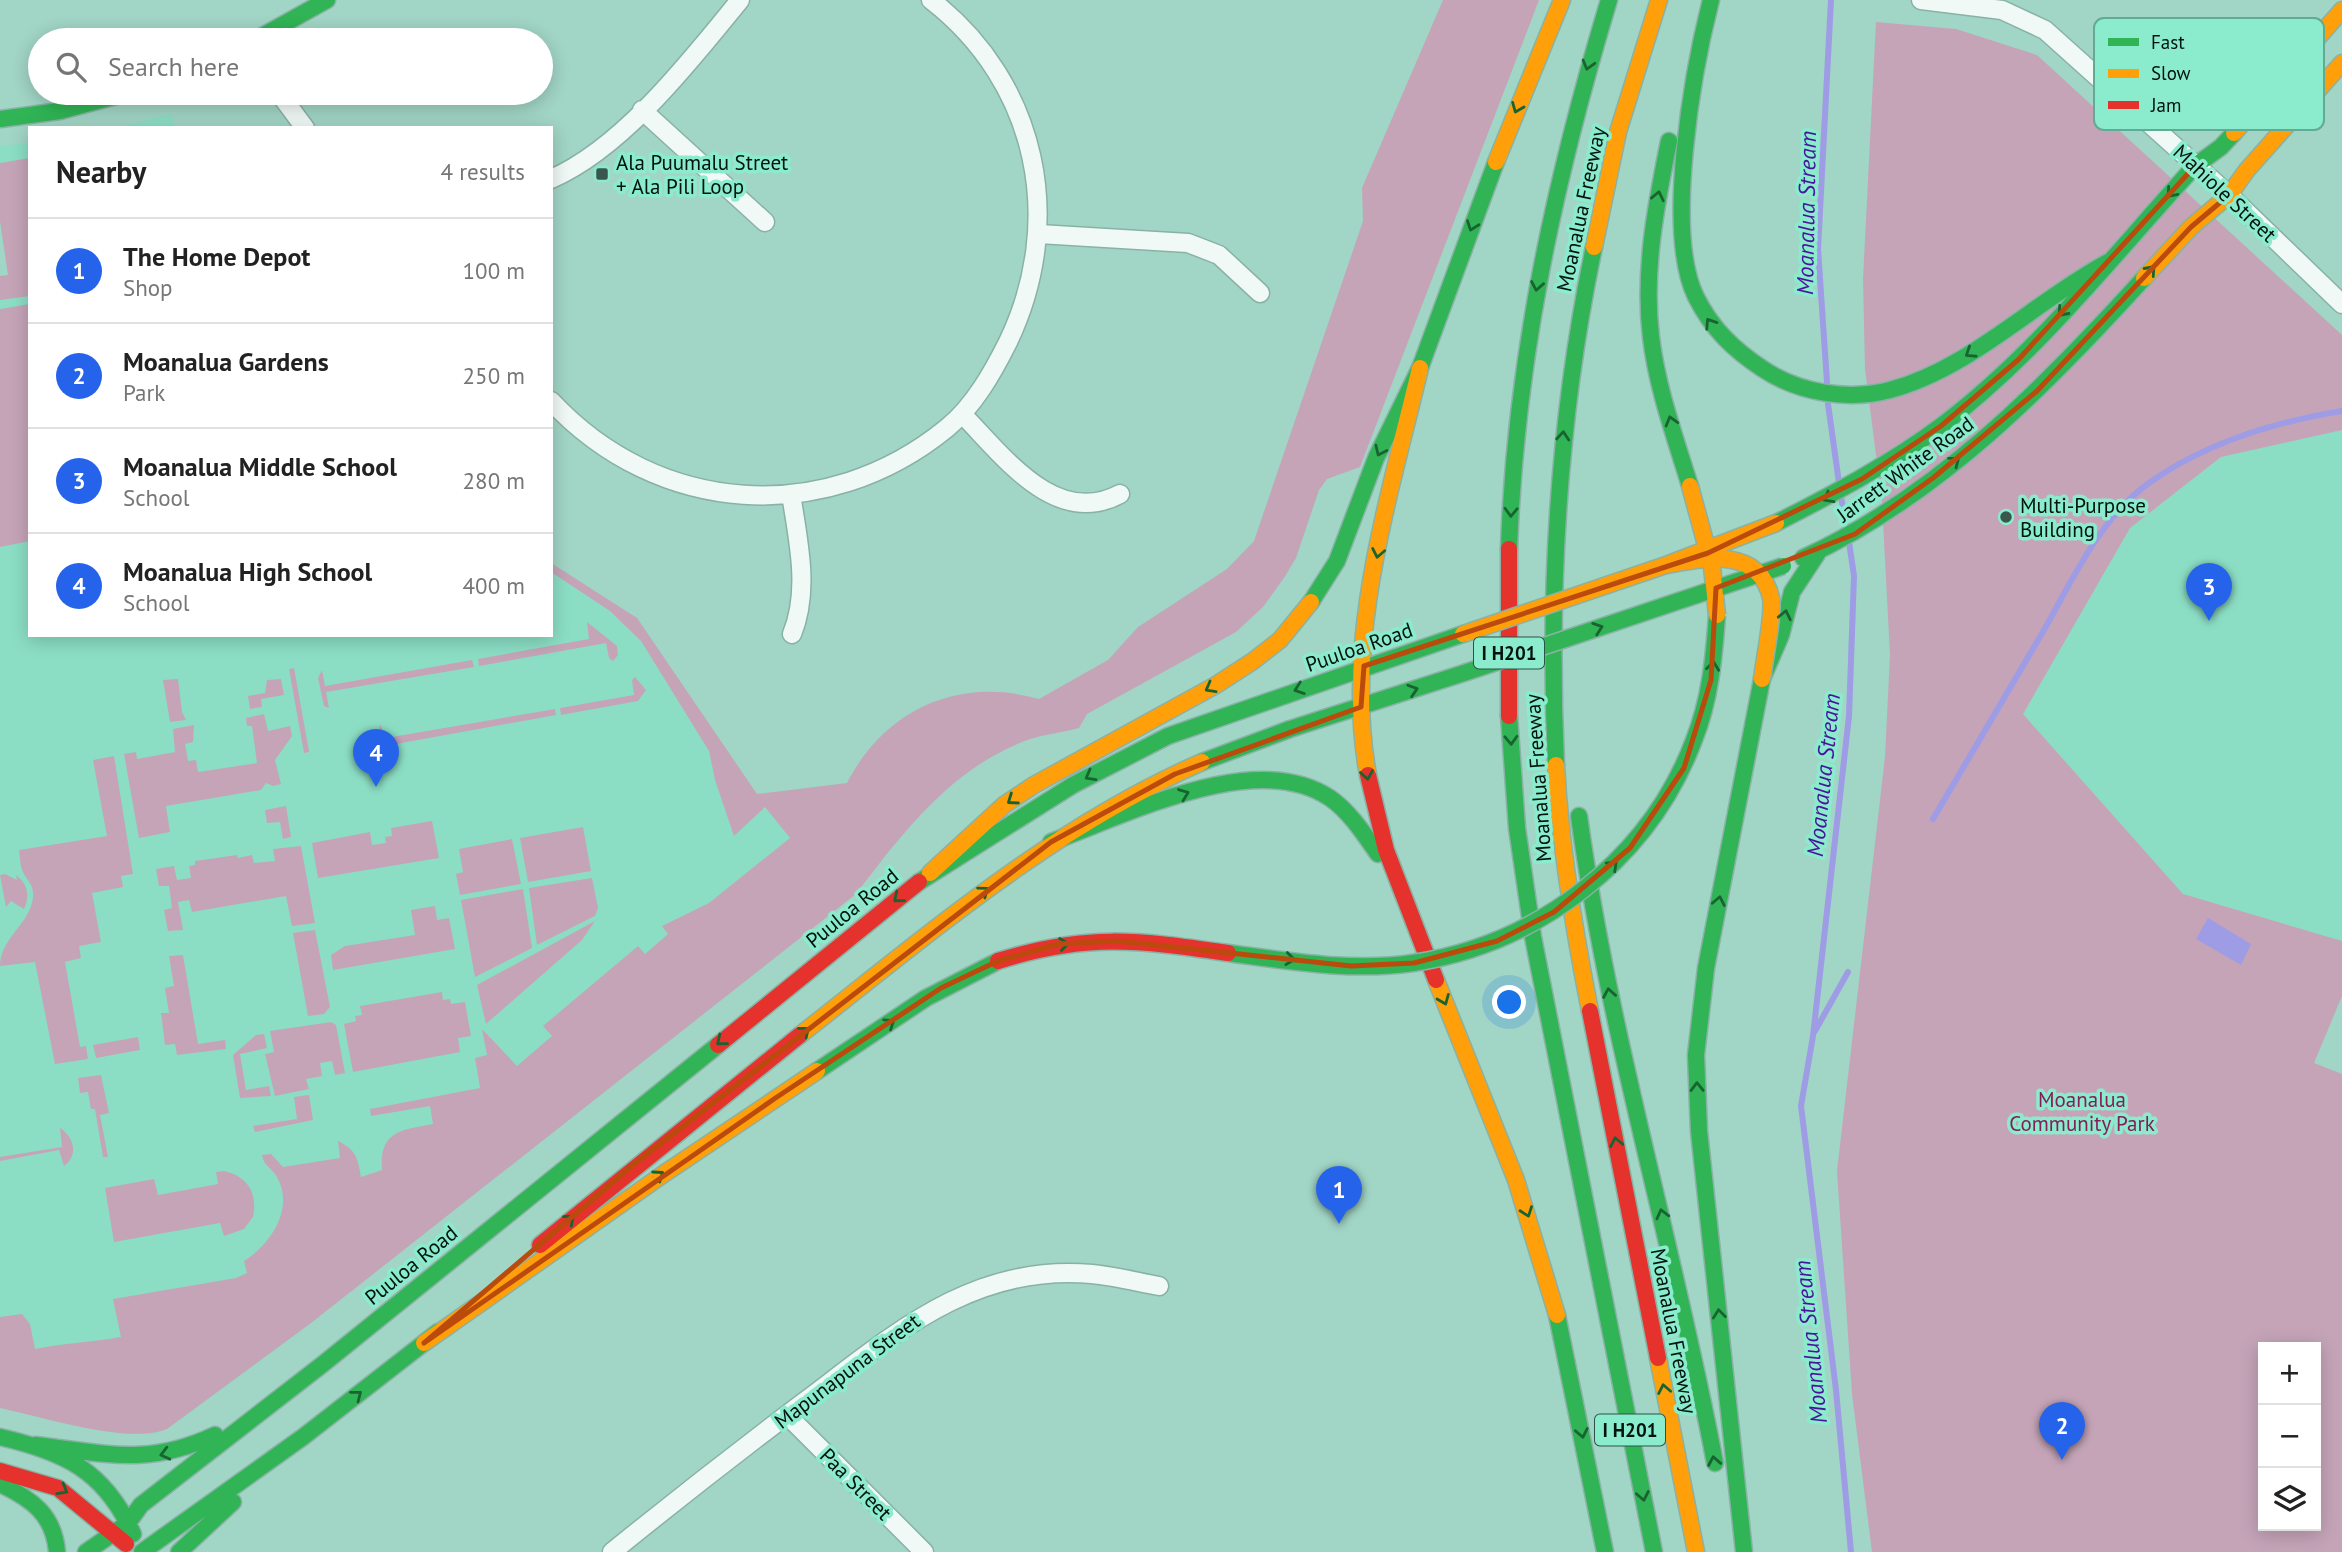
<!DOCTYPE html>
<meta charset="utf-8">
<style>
:root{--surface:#fff;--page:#f6f6f6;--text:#222;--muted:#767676;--line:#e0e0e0;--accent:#2563eb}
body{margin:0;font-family:"PT Sans",sans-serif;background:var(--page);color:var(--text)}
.controls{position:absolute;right:21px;bottom:21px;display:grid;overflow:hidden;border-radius:0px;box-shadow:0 4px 18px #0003}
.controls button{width:63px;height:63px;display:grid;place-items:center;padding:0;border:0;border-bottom:2px solid var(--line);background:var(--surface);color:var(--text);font:35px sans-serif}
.you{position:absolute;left:1510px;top:1003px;width:24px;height:24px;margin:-18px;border:5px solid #fff;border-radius:50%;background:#1a73e8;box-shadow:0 0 0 10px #1a73e833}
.badge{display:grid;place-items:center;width:46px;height:46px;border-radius:50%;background:var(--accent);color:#fff;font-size:23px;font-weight:700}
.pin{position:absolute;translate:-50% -58px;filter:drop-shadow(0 2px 4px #0008)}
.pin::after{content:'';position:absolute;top:37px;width:24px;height:21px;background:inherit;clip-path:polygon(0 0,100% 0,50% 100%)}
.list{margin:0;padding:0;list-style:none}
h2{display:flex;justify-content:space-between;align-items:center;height:91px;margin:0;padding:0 28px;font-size:30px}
h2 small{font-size:23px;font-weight:400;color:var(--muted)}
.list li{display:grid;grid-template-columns:46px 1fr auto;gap:21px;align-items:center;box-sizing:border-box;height:105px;padding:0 28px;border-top:2px solid var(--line)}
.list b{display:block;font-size:26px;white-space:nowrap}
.list p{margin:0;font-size:23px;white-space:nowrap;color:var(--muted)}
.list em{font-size:23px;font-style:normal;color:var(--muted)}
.icon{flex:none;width:38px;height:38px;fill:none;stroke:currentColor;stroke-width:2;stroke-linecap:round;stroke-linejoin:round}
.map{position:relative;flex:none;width:2342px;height:1552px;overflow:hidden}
.search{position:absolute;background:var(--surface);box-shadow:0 4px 18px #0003;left:28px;top:28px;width:525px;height:77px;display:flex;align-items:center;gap:18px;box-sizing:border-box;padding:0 24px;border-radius:38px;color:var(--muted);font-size:26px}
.panel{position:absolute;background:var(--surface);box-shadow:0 4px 18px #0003;left:28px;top:126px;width:525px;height:511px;border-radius:0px}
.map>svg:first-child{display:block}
.built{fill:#8bdec4}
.green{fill:#c5a4b8;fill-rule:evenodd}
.water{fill:#9e9ce5}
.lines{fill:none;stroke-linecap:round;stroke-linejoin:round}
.stream{stroke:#9e9ce5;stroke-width:6}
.street-casing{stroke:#89b2a6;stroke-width:21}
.fast-casing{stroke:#89b2a6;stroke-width:19}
.slow-casing{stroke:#89b2a6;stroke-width:19}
.jam-casing{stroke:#89b2a6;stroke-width:19}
.street{stroke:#f1f9f6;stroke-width:18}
.fast{stroke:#30b455;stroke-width:16}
.slow{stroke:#ff9f0a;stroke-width:16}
.jam{stroke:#e5322d;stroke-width:16}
.fast-bridge-casing{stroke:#89b2a6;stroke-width:19;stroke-linecap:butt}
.slow-bridge-casing{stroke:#89b2a6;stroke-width:19;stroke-linecap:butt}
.jam-bridge-casing{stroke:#89b2a6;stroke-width:19;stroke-linecap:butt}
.fast-bridge{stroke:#30b455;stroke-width:16}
.slow-bridge{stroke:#ff9f0a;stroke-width:16}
.jam-bridge{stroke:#e5322d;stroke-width:16}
.oneway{stroke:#186431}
.marked{fill:none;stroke:#ba4b0c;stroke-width:5;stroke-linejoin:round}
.poi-dot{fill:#39574d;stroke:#8bebcd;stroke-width:2.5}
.labels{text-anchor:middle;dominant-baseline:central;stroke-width:7;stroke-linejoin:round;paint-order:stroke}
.shield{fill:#8bebcd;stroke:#2a5447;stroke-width:2}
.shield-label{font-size:19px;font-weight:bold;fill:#01130d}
.poi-label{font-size:21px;fill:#01130d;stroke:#8bebcd;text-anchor:start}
.street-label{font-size:21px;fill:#01130d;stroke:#8bebcd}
.park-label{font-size:21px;fill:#871c58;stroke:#8bebcd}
.water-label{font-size:23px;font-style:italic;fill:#48159a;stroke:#8bebcd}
.key{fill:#8bebcd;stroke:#62aa93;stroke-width:2}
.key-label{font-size:19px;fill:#01130d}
</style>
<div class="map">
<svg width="2342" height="1552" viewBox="0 0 2342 1552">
<rect width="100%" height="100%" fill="#a1d5c5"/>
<path class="built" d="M171,114L176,128H115Z
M30,143V635H551V563L637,618L756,794L840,784L856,894L311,1323L180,1420L155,1434H119L0,1408V276L8,275L0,225V146Z
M2342,430V941L2183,894L2023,714L2130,528L2221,457Z"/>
<path class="green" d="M1443,0H1539L1360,467L1327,479L1319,490L1296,558L1284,578L1263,607L1236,632L1087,714L1079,728C1061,733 1039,735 1022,742C949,771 901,835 856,894L311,1323L167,1429C128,1445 43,1417 0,1408V1317L22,1314L30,1324L35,1349C64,1343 92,1342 121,1337L113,1299L236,1278L247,1273L244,1261C270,1245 295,1209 277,1177C272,1168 263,1165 262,1155L271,1154L283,1167L340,1158L338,1141C356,1150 358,1158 361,1177L382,1170C379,1131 401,1130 433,1124L430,1106L371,1116L370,1109L480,1088L475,1058L487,1055L482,1029L517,1066L552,1036L543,1026L638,946L645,954L668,934L662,926L709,903L790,838L765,807L734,836L715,780L709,751L641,641L610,611L551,572V563L637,618L757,794L847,783C885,709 959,676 1039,699L1108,660L1138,627L1227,569L1254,541L1363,221L1362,188Z
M1876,22L1956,29L2037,55L2342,335V430L2221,457L2130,528L2023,714L2183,894L2342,941V996L2314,1063L2342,1074V1552H1872L1852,1394L1837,1171L1885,757L1890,655L1882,502L1865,369L1863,279ZM2263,1347H2316V1526H2263Z
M30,158V296L0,300V276L8,275L0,221V163Z
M30,304V541L0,547V309Z
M587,622L617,646L618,655L613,661L609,658L606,643L479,666L478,659L589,639Z
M472,660L474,667L326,692L329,708L324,706L318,678L322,670L325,686Z
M294,668L309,751V752L304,753L289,669Z
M635,677L646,690L638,701L561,715L560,708L634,695L632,680Z
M178,679L182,712L186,720L170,722L163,680Z
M281,679L284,695L261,699L262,707L250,709L248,696L265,693L267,680Z
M555,709L556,715L385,746L378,739L380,724L386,738Z
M264,714L268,731L290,726L292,736L275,760L281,784L273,786L266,783L261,790L166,806L170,832L139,838L124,754L136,752L137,759L175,752L173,729L194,725L193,742L185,744L188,761L196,760L198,772L257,763L252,726H247L246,718Z
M114,756L133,874L121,876L123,887L92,893L101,942L79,946L81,958L65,962L80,1047L86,1046L88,1059L55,1064L35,962L0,966C0,938 31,923 33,897C34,884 27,881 23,872C20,866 20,856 19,850L107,836L93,760Z
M286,806L291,837L283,839L280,822L267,823L265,810Z
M432,821L439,858L318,878L312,843L370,832L372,845L386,843L385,837L392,836L391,828Z
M583,827L591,871L528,882L520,838Z
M512,839L521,884L460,895L456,874L463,872L459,849Z
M301,846L315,923L292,926L286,896L192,912L189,900L178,902L183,930L168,931L164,910L172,908L169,886H159L156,869L174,866L177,880L191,878L189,866L195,865V861L237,855L238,858L252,855L254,863L275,861L273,849Z
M5,874L17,880L16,875C28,884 30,896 24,909L11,901L6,907L0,875Z
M592,878L598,908L595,916L537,945L529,888Z
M523,889L532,948L475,977L461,900Z
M435,906L437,920L449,918L455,949L333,970L331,955L345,946L415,935L411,910Z
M595,921L582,940L486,1024L477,985Z
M315,930L330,1007L324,1014L308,1016L293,933Z
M183,955L198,1044L225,1040L226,1049L177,1055L175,1044L165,1045L161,1013H169L165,988L174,986L169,956Z
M442,992L443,1000L450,999L451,1004L465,1002L471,1036L458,1038L460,1052L353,1072L344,1024L356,1021L355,1016L362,1015L360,1006Z
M331,1022L336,1025L345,1073L335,1075L332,1061L320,1063L322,1076L306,1079L309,1089L275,1096L265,1054L274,1052L270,1031Z
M264,1034L267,1048L240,1054L246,1090L269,1086L271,1096L240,1098L233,1055L256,1035Z
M138,1037L140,1050L96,1058L93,1045Z
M101,1075L109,1113L100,1115L108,1157H103L95,1109H91L88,1092L80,1093L78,1078Z
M309,1095L313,1120L255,1132L253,1126L297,1119L294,1097Z
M60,1128C74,1137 79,1155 64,1166L59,1150L0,1161V1157L62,1147Z
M224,1171C248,1176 258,1194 253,1217L244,1229L224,1236L220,1223L114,1242L105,1188L154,1179L158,1195L218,1184L216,1172Z"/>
<path class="water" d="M2208,918L2251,944L2241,965L2196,939Z"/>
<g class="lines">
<path class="stream" d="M1827,382L1818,249L1831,0
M1828,404L1839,483
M1841,497L1847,531
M1849,542L1854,576L1849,716L1813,1036L1801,1106L1836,1390L1851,1552
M1933,819C1970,756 2007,693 2044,630C2073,579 2100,518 2149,483C2205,443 2274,422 2342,411
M1815,1031L1848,972"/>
<defs>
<path id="street" d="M1921,0L2002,10L2045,30L2229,195L2342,304
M279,93L305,128
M642,110L765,222
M551,179C623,148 691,60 740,0
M1039,234L1188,243L1219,255L1260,293
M551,401C658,516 826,527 947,428C974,406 993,372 1008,342C1066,221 1038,83 931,0
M962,414C1002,454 1055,529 1120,494
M791,494C798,540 810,590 792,634
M787,1415L924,1552
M612,1552C675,1501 739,1451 804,1402C892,1336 972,1263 1092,1274C1114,1276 1137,1282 1159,1286"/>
<path id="fast" d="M1711,0C1693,70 1664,232 1696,297C1712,329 1734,350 1763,369C1799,393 1848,401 1890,390C1970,369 2035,301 2108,262
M255,40L327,0
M0,119L60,111L127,93
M1669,141C1656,205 1643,271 1651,337C1657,388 1675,437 1690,486
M1776,523C1833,494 1890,464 1941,426C2038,353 2114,254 2195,166L2221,147L2234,133
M1509,549C1515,361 1555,179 1609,0
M1803,558C1938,496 2045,387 2144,278
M1311,602L1337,561L1376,458L1420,368L1496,162
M1509,716L1517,828L1533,937L1654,1552
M1202,762L1290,729L1464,673
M1556,765C1548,591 1558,418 1594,247
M1579,816C1609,1035 1674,1246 1715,1463
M1051,842C1127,815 1256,748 1330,798C1350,812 1364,834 1378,854
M919,882L1073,785L1168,736L1463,634
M817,1071L926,998L998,961
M1557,1315L1605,1552
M0,1437C65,1452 105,1471 133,1534
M35,1445C105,1453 147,1467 215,1435
M0,1484C32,1499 54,1515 57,1552
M86,1552L128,1523L141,1505L323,1364L718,1045
M142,1552L303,1437L438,1332
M179,1552L233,1502
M1744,1552L1699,1131L1696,1055L1706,968L1762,679L1781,635L1792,592L1819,551"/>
<path id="slow" d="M2234,133L2342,10
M1496,162L1562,0
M1594,247L1618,132L1659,0
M2144,278L2191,227L2229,195L2247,170L2342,63
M1556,765C1560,847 1574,930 1590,1011
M1368,775C1343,640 1389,499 1420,368
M930,873L1004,805L1034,785L1216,685L1253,661L1280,640L1311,602
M1436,980L1516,1180L1557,1315
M800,1035C928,935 1051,828 1202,762
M424,1343L665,1173L817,1071
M1658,1358L1696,1552"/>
<path id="jam" d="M1509,716V549
M1368,775L1386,850L1436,980
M1590,1011L1658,1358
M718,1045L919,882
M540,1245L800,1035
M0,1471L58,1488L126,1544"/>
</defs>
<use href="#street" class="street-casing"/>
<use href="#fast" class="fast-casing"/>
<use href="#slow" class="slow-casing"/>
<use href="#jam" class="jam-casing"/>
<use href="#street" class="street"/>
<use href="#fast" class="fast"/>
<use href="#slow" class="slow"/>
<use href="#jam" class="jam"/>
<defs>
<path id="fast-bridge" d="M1464,673L1783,566
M1228,953C1288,961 1352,972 1413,963C1538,944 1649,860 1694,740C1710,700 1714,658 1717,615"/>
<path id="slow-bridge" d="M1690,486L1712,567L1717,615
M1666,565C1704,558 1759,546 1771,598C1774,613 1764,661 1762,679
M1463,634L1666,565L1776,523"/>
<path id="jam-bridge" d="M998,961C1087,933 1137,940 1228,953"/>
</defs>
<use href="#fast-bridge" class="fast-bridge-casing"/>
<use href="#slow-bridge" class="slow-bridge-casing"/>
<use href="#jam-bridge" class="jam-bridge-casing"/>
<use href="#fast-bridge" class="fast-bridge"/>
<use href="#slow-bridge" class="slow-bridge"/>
<use href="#jam-bridge" class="jam-bridge"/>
</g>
<defs><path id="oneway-chevron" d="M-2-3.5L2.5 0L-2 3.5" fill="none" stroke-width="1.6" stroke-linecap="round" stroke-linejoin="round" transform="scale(1.75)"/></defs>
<g class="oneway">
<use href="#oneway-chevron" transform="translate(1588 65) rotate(106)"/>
<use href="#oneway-chevron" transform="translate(1517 108) rotate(112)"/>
<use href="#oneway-chevron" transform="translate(2171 193) rotate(131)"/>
<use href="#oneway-chevron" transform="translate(1658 196) rotate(-78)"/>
<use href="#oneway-chevron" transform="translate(1472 226) rotate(110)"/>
<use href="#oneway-chevron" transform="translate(2151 270) rotate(-48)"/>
<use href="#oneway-chevron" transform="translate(1537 286) rotate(100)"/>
<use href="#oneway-chevron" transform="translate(2062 312) rotate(132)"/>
<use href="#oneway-chevron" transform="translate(1710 323) rotate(-123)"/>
<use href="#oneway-chevron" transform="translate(1970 353) rotate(147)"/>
<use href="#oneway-chevron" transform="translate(1671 421) rotate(-106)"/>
<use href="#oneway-chevron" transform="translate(1563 436) rotate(-85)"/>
<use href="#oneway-chevron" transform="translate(1380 451) rotate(115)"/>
<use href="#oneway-chevron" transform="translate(1955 461) rotate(-38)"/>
<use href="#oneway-chevron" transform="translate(1828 498) rotate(151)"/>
<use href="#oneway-chevron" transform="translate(1511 512) rotate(92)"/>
<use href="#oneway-chevron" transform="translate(1378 553) rotate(101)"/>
<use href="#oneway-chevron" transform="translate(1785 615) rotate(-78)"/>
<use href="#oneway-chevron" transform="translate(1598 628) rotate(-19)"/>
<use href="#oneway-chevron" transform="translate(1713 666) rotate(-83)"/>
<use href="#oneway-chevron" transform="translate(1210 688) rotate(151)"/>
<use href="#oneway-chevron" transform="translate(1299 689) rotate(161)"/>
<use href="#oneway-chevron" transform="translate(1413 690) rotate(-18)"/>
<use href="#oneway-chevron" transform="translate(1511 740) rotate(88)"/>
<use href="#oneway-chevron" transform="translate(1367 775) rotate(81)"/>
<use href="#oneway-chevron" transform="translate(1090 776) rotate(151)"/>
<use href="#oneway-chevron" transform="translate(1184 794) rotate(-21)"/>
<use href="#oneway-chevron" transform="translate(1012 800) rotate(145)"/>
<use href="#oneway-chevron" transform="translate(1613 865) rotate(-44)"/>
<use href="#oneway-chevron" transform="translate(984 891) rotate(-36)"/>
<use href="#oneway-chevron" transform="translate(898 898) rotate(141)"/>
<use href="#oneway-chevron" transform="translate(1719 901) rotate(-79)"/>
<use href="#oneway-chevron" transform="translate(1064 944) rotate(-8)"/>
<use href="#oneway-chevron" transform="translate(1290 959) rotate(7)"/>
<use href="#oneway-chevron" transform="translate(1609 993) rotate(-100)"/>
<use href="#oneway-chevron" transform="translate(1444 1000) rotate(68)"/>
<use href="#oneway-chevron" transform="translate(890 1023) rotate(-34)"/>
<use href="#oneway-chevron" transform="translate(805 1031) rotate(-38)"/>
<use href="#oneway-chevron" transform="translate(721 1041) rotate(141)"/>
<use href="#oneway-chevron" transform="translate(1697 1087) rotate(-91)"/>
<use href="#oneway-chevron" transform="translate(1616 1142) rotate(-101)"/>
<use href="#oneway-chevron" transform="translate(659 1175) rotate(-35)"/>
<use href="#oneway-chevron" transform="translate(1527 1212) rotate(70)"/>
<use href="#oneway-chevron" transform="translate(1662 1214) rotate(-104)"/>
<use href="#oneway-chevron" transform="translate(570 1219) rotate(-40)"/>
<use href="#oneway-chevron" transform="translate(1719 1314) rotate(-96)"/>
<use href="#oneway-chevron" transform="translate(1664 1389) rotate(-101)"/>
<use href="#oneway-chevron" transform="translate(357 1395) rotate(-38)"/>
<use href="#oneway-chevron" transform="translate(1582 1433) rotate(79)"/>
<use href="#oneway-chevron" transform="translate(165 1454) rotate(166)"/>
<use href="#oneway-chevron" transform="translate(1714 1461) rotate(-100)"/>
<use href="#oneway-chevron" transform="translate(63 1490) rotate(30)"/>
<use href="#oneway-chevron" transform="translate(1643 1496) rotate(79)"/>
</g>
<path class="marked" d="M2195,166L2229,195L2191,227L2037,391L1933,478L1855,534L1716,588L1711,680L1684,768L1630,848L1554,912L1497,941L1414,963L1351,966L1117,941L1059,944L998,961L941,988L774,1099L424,1343L633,1165L1051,842L1175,774L1361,707L1364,666L1708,553L1862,479L1941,426L2018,360Z"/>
<g class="poi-dot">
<rect x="595" y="167" width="14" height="14" rx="3.5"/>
<circle cx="2006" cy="517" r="7"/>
</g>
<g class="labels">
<g class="shield">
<rect x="1474" y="637.5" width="70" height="31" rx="5"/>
<rect x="1595" y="1414.5" width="70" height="31" rx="5"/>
</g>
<g class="shield-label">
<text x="1509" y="653">I H201</text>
<text x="1630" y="1430">I H201</text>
</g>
<g class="poi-label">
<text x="616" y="162">Ala Puumalu Street<tspan x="616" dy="24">+ Ala Pili Loop</tspan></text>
<text x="2020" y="505">Multi-Purpose<tspan x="2020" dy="24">Building</tspan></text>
</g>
<g class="street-label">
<text transform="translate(2225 193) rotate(43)">Mahiole Street</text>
<text transform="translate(1581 209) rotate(-78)">Moanalua Freeway</text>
<text transform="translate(1905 469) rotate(-36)">Jarrett White Road</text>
<text transform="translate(1359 647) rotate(-19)">Puuloa Road</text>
<text transform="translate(1538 778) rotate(-94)">Moanalua Freeway</text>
<text transform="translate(852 908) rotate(-39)">Puuloa Road</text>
<text transform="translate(411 1265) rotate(-39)">Puuloa Road</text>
<text transform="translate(1674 1331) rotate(79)">Moanalua Freeway</text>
<text transform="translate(847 1371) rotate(-37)">Mapunapuna Street</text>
<text transform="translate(856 1484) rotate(45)">Paa Street</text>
</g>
<g class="park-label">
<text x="2082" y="1099">Moanalua<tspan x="2082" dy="24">Community Park</tspan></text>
</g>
<g class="water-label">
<text transform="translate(1806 213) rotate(-89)">Moanalua Stream</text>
<text transform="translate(1823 775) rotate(-84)">Moanalua Stream</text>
<text transform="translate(1810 1342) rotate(-96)">Moanalua Stream</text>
</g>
</g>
<rect x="2094" y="18" width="230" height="112" rx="10" class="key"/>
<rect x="2108" y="38" width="31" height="8" fill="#30b455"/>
<rect x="2108" y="69" width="31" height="9" fill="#ff9f0a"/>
<rect x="2108" y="101" width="31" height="8" fill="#e5322d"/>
<g class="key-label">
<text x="2151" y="49">Fast</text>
<text x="2151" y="80">Slow</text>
<text x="2151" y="112">Jam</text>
</g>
</svg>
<div class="controls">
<button>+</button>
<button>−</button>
<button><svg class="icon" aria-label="layers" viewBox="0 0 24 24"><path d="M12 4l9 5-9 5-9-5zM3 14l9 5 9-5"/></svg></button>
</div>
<div class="you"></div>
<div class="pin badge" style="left:1339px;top:1224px">1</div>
<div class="pin badge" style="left:2062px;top:1460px">2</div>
<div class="pin badge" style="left:2209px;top:621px">3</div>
<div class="pin badge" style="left:376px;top:787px">4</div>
<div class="search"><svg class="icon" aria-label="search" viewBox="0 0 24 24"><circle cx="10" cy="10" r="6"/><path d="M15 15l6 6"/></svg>Search here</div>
<section class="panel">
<h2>Nearby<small>4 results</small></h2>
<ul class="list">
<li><span class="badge">1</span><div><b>The Home Depot</b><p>Shop</p></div><em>100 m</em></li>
<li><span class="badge">2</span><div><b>Moanalua Gardens</b><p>Park</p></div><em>250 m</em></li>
<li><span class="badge">3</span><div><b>Moanalua Middle School</b><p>School</p></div><em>280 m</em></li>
<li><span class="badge">4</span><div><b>Moanalua High School</b><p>School</p></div><em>400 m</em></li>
</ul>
</section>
</div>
